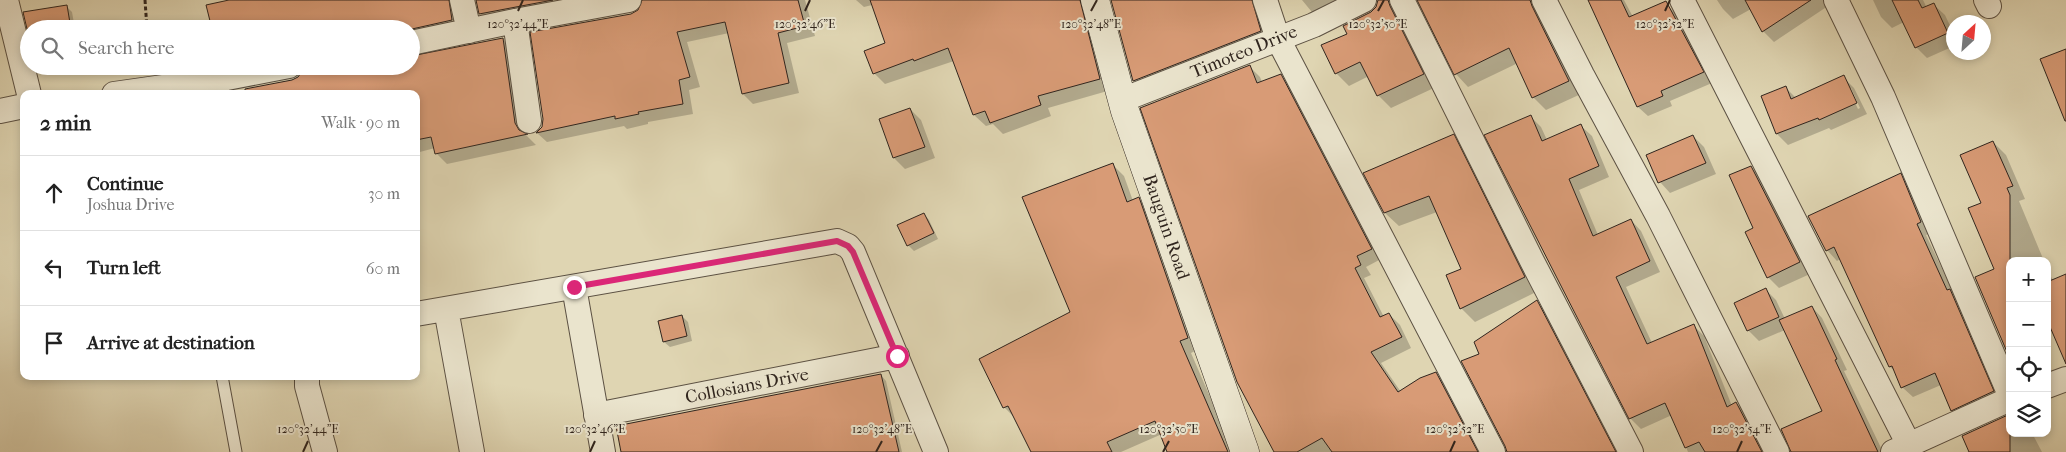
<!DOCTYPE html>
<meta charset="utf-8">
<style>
:root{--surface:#fff;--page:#f2f2f2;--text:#222;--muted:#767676;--line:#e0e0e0}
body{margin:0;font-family:"IM FELL French Canon",serif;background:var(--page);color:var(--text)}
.controls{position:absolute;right:15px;bottom:15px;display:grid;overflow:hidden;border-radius:10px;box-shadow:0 2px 8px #0003}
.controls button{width:45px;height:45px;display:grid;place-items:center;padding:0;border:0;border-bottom:1px solid var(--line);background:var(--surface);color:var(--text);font:25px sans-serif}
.compass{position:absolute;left:1946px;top:15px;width:45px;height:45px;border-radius:50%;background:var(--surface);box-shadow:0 2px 8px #0003;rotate:26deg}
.stop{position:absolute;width:15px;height:15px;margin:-11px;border:4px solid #db2777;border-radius:50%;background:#fff}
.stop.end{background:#db2777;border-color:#fff;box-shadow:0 1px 5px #0008}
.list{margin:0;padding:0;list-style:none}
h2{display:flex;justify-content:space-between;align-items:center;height:65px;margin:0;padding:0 20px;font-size:21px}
h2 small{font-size:16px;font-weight:400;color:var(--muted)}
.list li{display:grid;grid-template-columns:32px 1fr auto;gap:15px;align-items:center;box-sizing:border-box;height:75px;padding:0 20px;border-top:1px solid var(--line)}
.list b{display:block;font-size:19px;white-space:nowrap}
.list p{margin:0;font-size:16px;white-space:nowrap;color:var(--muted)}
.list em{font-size:16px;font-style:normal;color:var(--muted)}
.icon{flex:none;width:28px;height:28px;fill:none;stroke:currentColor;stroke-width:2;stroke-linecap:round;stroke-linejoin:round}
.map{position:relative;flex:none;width:2066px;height:452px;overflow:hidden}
.search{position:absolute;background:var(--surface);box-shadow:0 2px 8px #0003;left:20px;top:20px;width:400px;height:55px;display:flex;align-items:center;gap:12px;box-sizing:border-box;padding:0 18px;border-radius:28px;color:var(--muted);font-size:19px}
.panel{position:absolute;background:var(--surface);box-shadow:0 2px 8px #0003;left:20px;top:90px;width:400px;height:290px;border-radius:10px}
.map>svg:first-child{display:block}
.shadow{fill:#0003;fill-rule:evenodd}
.building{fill:#d89b76;stroke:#30251e}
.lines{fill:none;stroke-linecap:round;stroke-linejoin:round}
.lane-casing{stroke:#5c5143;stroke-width:13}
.street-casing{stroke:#5c5143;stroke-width:26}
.secondary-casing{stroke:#30251e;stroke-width:29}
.path{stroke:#30251e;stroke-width:3;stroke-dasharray:4 2.5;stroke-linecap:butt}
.lane{stroke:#eae4cd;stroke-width:11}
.street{stroke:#eae4cd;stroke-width:24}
.secondary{stroke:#eae4cd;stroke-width:28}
.route{stroke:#db2777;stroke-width:6}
.ticks{fill:none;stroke:#30251e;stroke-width:2}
.labels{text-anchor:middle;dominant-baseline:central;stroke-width:4;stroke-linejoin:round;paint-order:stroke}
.street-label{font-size:18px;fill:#30251e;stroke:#eae4cd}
.ticks-label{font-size:12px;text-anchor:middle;fill:#30251e;stroke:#eae4cd;stroke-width:4;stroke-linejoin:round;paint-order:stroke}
</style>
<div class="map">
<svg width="2066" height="452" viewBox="0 0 2066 452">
<rect width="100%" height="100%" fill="#dfd5b2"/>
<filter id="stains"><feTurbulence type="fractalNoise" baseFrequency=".004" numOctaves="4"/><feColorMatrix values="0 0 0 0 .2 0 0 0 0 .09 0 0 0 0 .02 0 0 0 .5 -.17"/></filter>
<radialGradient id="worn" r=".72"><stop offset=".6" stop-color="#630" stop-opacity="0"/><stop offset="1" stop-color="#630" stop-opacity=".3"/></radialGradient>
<path class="shadow" d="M235,0H463L462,30L411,44V29Z
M476,0H618L491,24L480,14Z
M643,0H805L815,36L787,43L799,93L753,104L743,94L729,33L687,42L700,87L689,90L693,114L648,122V124L627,129L624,126L547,142L537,133L632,15L639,11Z
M856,0H1096L1111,90L1048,108L1051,116L1003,134L993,124L986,126L974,115L954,61L885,84L874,73L887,44L872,5L864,7Z
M1112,0H1265L1271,42L1145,92L1134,80Z
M1302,0H1375L1316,17Z
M1379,0H1411L1436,87L1391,108L1378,95L1369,76L1349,86L1336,73L1348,34L1345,26L1376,9Z
M1419,0H1547L1581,94L1546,110L1533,97L1518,63L1468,87L1456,74Z
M1602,0H1624L1633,17L1665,3L1675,13L1712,83L1670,101L1672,106L1648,116L1638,107Z
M1717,0H1828L1831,4L1774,42L1763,31L1751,9L1733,19L1723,9Z
M1873,0H1923L1927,8L1934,5L1945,15L1954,34V46L1927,58L1916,47L1904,22L1892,28L1881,17Z
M66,6L72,12L75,29H38Z
M503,39L513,49L525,134L536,145L447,164L436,153L435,148L416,153V94L292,81L299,77L303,71V66H411Z
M1249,66L1260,77L1262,82L1280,75L1291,86L1381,259L1366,267L1371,275L1364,278L1384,317L1389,314L1400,325L1411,348L1381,363L1401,392L1435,373L1446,384L1481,452H1276Z
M1843,77L1854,88L1867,114L1831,130L1829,128L1788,145L1777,134L1762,97L1786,88L1796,98ZM1848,88H1851L1860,108L1858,109Z
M910,109L921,120L935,158L905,169L894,158L881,120Z
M1530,116L1541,127L1547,140L1581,126L1592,136L1609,177L1579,190L1598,235L1631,220L1641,231L1660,272L1626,287L1652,343L1694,326L1704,336L1732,406L1736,403L1747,414L1766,452H1688L1672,415L1641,429L1630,418L1486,135Z
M1453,136L1467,150L1538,291L1475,322L1461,308L1462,269L1437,212L1399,226L1385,213L1365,173Z
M1693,136L1704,147L1716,174L1670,193L1660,182L1648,156Z
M1993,142L2006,155L2025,199L2019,201L2044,261H2010L1995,269L1983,204Z
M1113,165L1124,176L1133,201L1138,198L1150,210L1199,349L1191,353L1234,452H1169L1162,434L1121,452H1033L1016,419L1004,407L1072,312Z
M1751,167L1762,178L1810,274L1779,288L1768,277L1755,229Z
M1900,175L1911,186L1931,233L1926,235L1954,294L1960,301L2003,402L1963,421L1952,410L1941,385L1913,397L1902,387L1896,372L1890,367L1840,259L1837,261L1827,250Z
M924,214L929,220L938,239L914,251L908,245Z
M2047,268L2053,281L2066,276V361L2047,317Z
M1766,290L1776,300L1785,319L1812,307L1822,318L1847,370L1844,371L1883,452H1792L1824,411L1785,330L1759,341L1748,330L1736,303Z
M1537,302L1547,312L1620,452H1508L1481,355Z
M682,316L688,322L692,341L670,347L664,342Z
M881,375L886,381L902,452H622Z
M2010,433H2032L2042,452H1967Z"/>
<path class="building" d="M229,0H449L452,20L412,29H212L206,5Z
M476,0H553L479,14Z
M642,0H798L805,26L778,33L789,83L742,94L725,22L677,32L690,77L679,80L683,104L638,112L639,114L615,119V116L536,133L542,127L543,119L530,32L631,14L638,10Z
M870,0H1080L1100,79L1038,96L1041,105L990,123L985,111L973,115L948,48L914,61L913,59L873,74L864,51L885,43Z
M1111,0H1252L1261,31L1133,81Z
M1378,0H1388L1390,6L1424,74L1377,96L1360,62L1335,74L1321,45L1347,34L1343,26L1371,12L1376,7Z
M1417,0H1530L1532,6L1569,81L1532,98L1509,48L1454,75Z
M1588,0H1621L1629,17L1666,1L1704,72L1661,91L1663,96L1637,107Z
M1745,0H1811L1762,32Z
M1892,0H1918L1922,8L1934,3L1948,33L1915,48Z
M67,5L71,29H27L23,12Z
M503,38L515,123L519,130L528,134L435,154L431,137L416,140V94H245V89L292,80L298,77L302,71L326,66H411V56Z
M2066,49V121H2065L2040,59Z
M1250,65L1257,83L1281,74L1372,249L1357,256L1361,265L1355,268L1380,317L1389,313L1402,337L1371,352L1398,392L1420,378L1436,372L1478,452H1332L1322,438L1297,452H1274L1237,382L1140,108Z
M1844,75L1857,103L1819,120L1818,118L1776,134L1761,96L1786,86L1791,99Z
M910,108L925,147L893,158L879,119Z
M1531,115L1542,141L1581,124L1599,166L1569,179L1593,236L1631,219L1650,261L1616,277L1647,344L1694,324L1727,407L1736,402L1762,452H1705L1699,442L1685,448L1665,403L1629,419L1484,135Z
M1454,134L1525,277L1460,309L1446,275L1461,269L1429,196L1384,213L1363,173Z
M1693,135L1706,163L1658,183L1646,155Z
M1993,141L2013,186L2007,188L2010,195V359L1975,277L1994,269L1968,208L1981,203L1960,155Z
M1113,163L1127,202L1139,197L1188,338L1180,341L1228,452H1167L1155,421L1107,442L1112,452H1031L1008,406L1003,408L979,359L1070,312L1022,197Z
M1751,166L1800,262L1767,278L1745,232L1753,228L1729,175Z
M1901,173L1921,222L1917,224L1947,290L1950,289L1994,391L1951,411L1935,373L1901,388L1892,366L1889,367L1834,247L1826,251L1808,216Z
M924,213L934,233L907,246L897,225Z
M2066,274V364L2047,320V282Z
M1766,288L1779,317L1747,331L1734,303Z
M1537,300L1616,452H1507L1505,446L1461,361L1479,354L1474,342Z
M1812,306L1837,359L1835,360L1878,452H1791L1781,429L1822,411L1779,320Z
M682,315L687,336L663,342L658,321Z
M881,374L899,452H621L616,426Z
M2010,414V452H1969L1962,436Z"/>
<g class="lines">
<defs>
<path id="lane" d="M222,376L236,452"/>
<path id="street" d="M6,0L29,94
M462,0L469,31
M1265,0L1278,39L1493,452
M1402,0L1532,261L1631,452
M1544,0L1582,75L1658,216L1777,452
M1682,0L1909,445
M1836,0L1883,97L2010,395
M1986,0L1989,6
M515,21L529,121
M411,43L515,21L629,0
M114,94L227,78L289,66
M1122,100L1314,25L1364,0
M0,111L24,106
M574,287L603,452
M446,309L472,452
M416,314L837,241L848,246L853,252L936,452
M307,376V386L325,452
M2047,386L2066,379
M596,415L897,356
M1893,452L2010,399"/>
<path id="secondary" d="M1095,0L1125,111L1245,452"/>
</defs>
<use href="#lane" class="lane-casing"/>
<use href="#street" class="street-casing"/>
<use href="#secondary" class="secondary-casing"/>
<path class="path" d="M145,0L147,29"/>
<use href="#lane" class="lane"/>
<use href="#street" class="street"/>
<use href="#secondary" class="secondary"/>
</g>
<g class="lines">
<path class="route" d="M574,287L837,241L848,246L853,252L897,356"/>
</g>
<path class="ticks" d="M518,11L523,0M805,11L810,0M1091,11L1097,0M1378,11L1384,0M1665,11L1670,0M303,452L308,441M590,452L595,441M876,452L882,441M1163,452L1169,441M1450,452L1455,441M1737,452L1742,441"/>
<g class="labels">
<g class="street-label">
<text transform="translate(1244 52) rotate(-22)">Timoteo Drive</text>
<text transform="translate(1166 227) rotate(71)">Bauguin Road</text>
<text transform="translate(747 386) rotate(-11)">Collosians Drive</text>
</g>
</g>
<g class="ticks-label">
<text x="518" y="28">120°32'44"E</text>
<text x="805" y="28">120°32'46"E</text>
<text x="1091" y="28">120°32'48"E</text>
<text x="1378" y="28">120°32'50"E</text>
<text x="1665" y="28">120°32'52"E</text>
<text x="308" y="433">120°32'44"E</text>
<text x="595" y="433">120°32'46"E</text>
<text x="882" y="433">120°32'48"E</text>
<text x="1169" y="433">120°32'50"E</text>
<text x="1455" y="433">120°32'52"E</text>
<text x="1742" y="433">120°32'54"E</text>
</g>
<rect width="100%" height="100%" filter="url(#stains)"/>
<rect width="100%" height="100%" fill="url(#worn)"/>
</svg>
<div class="controls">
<button>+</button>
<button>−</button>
<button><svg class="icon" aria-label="locate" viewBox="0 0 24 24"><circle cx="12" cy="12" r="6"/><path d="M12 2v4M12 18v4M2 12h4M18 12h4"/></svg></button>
<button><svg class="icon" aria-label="layers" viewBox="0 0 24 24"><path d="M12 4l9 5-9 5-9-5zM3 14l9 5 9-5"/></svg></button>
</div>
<svg class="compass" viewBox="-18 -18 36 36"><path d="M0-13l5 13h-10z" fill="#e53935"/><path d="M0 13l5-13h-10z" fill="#767676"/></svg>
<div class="stop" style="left:897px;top:356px"></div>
<div class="stop end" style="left:574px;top:287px"></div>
<div class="search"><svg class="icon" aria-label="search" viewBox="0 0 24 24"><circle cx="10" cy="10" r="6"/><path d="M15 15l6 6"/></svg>Search here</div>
<section class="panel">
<h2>2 min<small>Walk · 90 m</small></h2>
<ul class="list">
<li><svg class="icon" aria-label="ahead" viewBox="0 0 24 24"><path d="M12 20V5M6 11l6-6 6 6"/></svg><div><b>Continue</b><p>Joshua Drive</p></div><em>30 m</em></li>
<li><svg class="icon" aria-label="left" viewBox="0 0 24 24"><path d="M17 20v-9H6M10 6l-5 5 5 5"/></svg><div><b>Turn left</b></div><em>60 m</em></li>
<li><svg class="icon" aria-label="arrive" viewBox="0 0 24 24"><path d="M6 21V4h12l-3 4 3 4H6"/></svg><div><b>Arrive at destination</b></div></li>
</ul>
</section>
</div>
